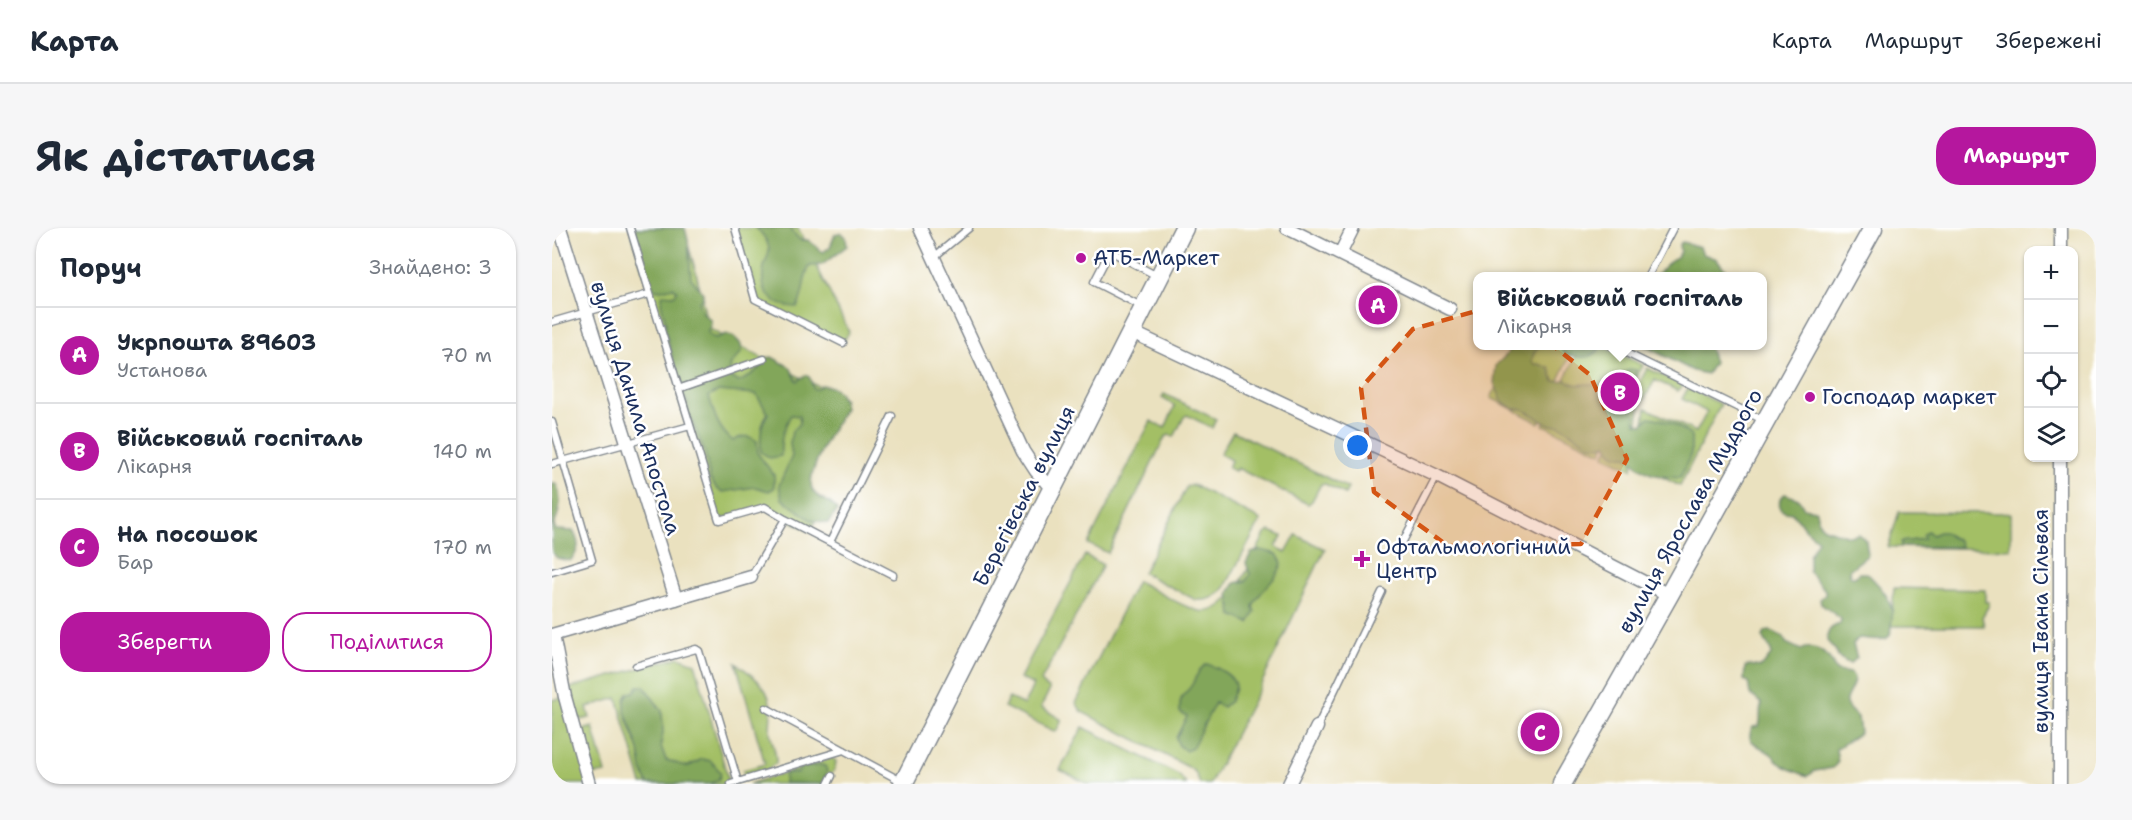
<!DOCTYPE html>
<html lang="uk">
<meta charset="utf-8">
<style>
:root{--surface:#fff;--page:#f6f6f7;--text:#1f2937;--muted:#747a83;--line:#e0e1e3;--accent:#b5179e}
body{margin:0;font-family:"Shantell Sans",sans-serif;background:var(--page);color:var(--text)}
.controls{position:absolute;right:18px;top:18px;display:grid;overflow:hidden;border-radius:12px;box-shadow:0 2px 4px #0004}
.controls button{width:54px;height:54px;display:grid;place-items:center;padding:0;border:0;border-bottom:2px solid var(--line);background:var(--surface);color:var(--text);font:30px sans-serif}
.you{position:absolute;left:806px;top:218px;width:21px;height:21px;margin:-15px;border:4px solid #fff;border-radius:50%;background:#1a73e8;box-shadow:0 0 0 9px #1a73e833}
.badge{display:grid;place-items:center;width:39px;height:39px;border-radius:50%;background:var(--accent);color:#fff;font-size:20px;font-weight:700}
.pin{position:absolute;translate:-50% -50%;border:3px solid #fff;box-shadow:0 2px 6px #0006}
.popup{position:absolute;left:921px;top:44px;width:294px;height:78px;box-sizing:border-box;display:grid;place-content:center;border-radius:12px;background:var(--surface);filter:drop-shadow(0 2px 4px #0005);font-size:20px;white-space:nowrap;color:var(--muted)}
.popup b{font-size:22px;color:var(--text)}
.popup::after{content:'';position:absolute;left:50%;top:100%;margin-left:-12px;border:12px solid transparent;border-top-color:var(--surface)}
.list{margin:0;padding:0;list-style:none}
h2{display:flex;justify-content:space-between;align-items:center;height:78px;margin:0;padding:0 24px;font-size:26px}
h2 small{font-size:20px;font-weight:400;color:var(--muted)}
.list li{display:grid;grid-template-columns:39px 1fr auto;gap:18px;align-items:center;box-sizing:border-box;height:96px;padding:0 24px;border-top:2px solid var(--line)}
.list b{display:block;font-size:22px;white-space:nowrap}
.list p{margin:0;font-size:20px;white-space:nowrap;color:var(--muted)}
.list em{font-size:20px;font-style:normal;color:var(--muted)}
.actions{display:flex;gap:12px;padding:18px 24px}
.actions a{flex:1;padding:14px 0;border:2px solid var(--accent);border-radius:24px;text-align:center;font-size:21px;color:var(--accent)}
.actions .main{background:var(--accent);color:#fff}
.icon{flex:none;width:33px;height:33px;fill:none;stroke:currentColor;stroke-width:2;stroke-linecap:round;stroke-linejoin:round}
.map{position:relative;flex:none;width:1544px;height:556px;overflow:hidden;border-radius:24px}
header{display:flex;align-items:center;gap:36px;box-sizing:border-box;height:84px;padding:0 30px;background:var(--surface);border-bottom:2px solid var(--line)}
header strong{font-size:28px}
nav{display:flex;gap:33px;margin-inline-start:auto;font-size:21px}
.intro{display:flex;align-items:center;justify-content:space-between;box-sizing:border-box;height:144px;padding:0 36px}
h1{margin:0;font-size:42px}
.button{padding:15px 27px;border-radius:24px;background:var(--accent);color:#fff;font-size:21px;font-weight:700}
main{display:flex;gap:36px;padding:0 36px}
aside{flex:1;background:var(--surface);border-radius:24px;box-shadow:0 2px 4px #0004}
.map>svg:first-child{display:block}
.green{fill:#a3bf65;stroke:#5f7762;stroke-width:1.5}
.forest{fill:#82a65a;stroke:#4e6a5c;stroke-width:1.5}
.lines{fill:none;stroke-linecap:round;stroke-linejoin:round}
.lane-casing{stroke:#82888e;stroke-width:9}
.street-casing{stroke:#82888e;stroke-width:15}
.secondary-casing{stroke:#82888e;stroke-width:21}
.lane{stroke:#fff;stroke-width:6}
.street{stroke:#fff;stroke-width:12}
.secondary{stroke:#fff;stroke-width:18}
.marked{fill:#d45514;fill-opacity:0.2;stroke:#d45514;stroke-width:4.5;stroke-dasharray:12 8;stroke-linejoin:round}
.poi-dot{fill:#b5179e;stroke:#fff;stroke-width:2}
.labels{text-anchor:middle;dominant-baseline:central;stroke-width:5;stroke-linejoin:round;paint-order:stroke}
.poi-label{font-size:21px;fill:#1b2f5e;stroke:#fff;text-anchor:start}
.street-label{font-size:21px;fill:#1b2f5e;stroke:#fff}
</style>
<header>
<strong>Карта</strong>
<nav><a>Карта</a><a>Маршрут</a><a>Збережені</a></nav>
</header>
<div class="intro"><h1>Як дістатися</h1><a class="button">Маршрут</a></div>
<main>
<aside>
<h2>Поруч<small>Знайдено: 3</small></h2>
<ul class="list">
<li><span class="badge">A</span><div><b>Укрпошта 89603</b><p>Установа</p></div><em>70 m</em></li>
<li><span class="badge">B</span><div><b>Військовий госпіталь</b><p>Лікарня</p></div><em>140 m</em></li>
<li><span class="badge">C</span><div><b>На посошок</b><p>Бар</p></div><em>170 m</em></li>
</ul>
<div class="actions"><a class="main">Зберегти</a><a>Поділитися</a></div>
</aside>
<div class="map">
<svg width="1544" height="556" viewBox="0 0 1544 556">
<rect width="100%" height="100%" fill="#fff"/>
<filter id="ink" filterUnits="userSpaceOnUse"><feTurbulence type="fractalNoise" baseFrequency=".0167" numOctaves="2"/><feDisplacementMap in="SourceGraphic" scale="12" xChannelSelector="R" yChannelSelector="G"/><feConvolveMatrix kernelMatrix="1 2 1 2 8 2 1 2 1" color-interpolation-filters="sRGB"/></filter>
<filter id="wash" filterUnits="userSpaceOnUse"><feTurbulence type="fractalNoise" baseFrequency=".008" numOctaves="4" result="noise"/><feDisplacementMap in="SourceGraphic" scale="24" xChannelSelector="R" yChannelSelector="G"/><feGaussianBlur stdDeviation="1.35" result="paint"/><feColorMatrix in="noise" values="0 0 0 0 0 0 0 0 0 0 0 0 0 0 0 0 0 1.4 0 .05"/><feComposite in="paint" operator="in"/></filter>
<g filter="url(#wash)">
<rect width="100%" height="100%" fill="#eae1bf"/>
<path class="green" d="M78,0H131L144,44L156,100L212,131L292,171L248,262L276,277L257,303L213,279L167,292Z
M183,0H246L297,104L291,115L203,71Z
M963,118H1023L987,195L939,170Z
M1029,118H1050L1091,137L1049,225L991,197Z
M1095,140L1131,157L1126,163L1103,152L1088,179L1080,241L1052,228Z
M1136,160L1169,176L1128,258L1086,237L1094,180L1144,204L1155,184L1130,171Z
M612,166L664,191L660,200L635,187L632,189L622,209L617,207L613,209L556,325L536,316L599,193L613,200L623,178L610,170Z
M681,203L796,260L793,266L773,256H769L760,273L756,276L685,240L683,243L676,240L679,232L668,226Z
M641,257L709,292L672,361C663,370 656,373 644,372L591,345L635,258Z
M1347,284L1459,285V321L1336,319Z
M718,303L730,308L724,319L734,325L744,307L773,321L706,463L658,556H648L643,544L636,539L530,484L524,475L585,353C604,362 629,379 648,383C680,389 701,328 713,306Z
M533,327L551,337L489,453L492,457L497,460V463L489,479L510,492L504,504L452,479L457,470L472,477L481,457L468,450Z
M1342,360L1433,362V374H1437V377L1430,389L1432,398H1339Z
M127,429L143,435L177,554L170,556H90L65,470L35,479L38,490L28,492L26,489L18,461L21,459Z
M184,435C198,445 215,457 218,474C220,484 218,493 218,503C219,514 225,524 224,535L212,544L193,549L191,542L213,536Z
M13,469L37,556H0V472Z
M41,499L54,545L41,547L29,505L31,502Z
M531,499L627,547L634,556H536L508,542Z
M280,530L284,533L283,540L274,556H197Z"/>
<path class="forest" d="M82,0H133L136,12L139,50L151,65V70L147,73C147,83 151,86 158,91L159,97L156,104L158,108L164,110L174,106L182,109L189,116L190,124L179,136L177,148L186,154C195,151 212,138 215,130L220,129L238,139L245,153L254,147L258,150L261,161H265L269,157C285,158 290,166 293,180C284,195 251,247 261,263C267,273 281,272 285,283L276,295L259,292L230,271L227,257L240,228L238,216L240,203L248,195L247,188L239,187C231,201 228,211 229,228L218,230L209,224C208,210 208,197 216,185L204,166L166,163L157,168C162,186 166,201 181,213C189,207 197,207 205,213L206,226L222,247V260L217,263L203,259L171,264L165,261L158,251L153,225L136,184V176L131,165L113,103C117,89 105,79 111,66L123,67L125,63L121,59L110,62L102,61L93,38Z
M204,0H237L248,12H256L271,24L278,19L283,6L289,4L294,9L295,18L270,37L258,38C250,48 254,65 245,79C221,79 206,64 212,39C213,32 218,28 217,20C215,11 210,6 204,0Z
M1130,14L1148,19L1151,26L1165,31L1178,48H1103L1119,32L1125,29L1128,23L1127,17Z
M958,118H987C984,123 978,129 981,136H987L998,140L1002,153L1015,152C1025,161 1034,153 1045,157C1057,153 1068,148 1078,141L1085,142L1076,164L1082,180L1084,195L1091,196L1097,189C1111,190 1129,199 1139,208V226L1128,250C1102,248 1094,248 1075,228C1063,229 1060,226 1054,216L1049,218L1038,217L1007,197H998L970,181H961L950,173L942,155L944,137L955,126Z
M1008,118H1045L1047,122C1037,133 1026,129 1013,126Z
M1093,118H1157L1162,135L1155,146L1141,143Z
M0,255L5,257C10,272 8,282 2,297L4,302L21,303C28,315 28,322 18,333L5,330L0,324Z
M1233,266L1247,271L1252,280L1263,282L1266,286V293L1271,300L1297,308L1307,306L1314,313L1316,327L1297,342L1299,349H1303L1307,345H1315C1330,360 1345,375 1339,397C1338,402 1340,408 1335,410C1327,414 1315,410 1307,410L1301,416L1305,430L1298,436L1286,429L1284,423L1275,413C1275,403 1278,399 1288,396L1289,391L1269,376L1268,371L1273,367V362L1257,344V328L1266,312L1252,300L1246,291L1240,285L1233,284L1228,281C1227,274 1227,269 1233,266Z
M1376,303L1380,307L1387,304H1392L1399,309L1406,312L1409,319H1349V314L1372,311L1371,307Z
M708,322L725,326L730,335C726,353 707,361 701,379L703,384L697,395L680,387L677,365L683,355L694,353L698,346L694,335L699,325Z
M1218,403L1232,409L1234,415L1249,422C1258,416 1270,422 1277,430C1280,433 1281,439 1285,443L1298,445L1302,449C1302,469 1281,470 1306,489L1308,505L1284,521L1286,534L1281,540L1263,543L1256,548C1247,545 1232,540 1225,533C1223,531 1222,528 1219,526C1210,518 1190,515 1201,499L1207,498C1210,491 1206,484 1210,476L1198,466L1196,454L1192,452L1193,439L1198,437L1208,439L1212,436L1219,427V422L1211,410L1213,404Z
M655,436C664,439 682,447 683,458C683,464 679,468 678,473L671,479L663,475L640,520L634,523L627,518L624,510L635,488L628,484C627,464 634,468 641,455C646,446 646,441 655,436Z
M86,458H92L110,483L111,504L109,518L114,532C138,537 127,544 150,531L159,533L169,545L167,551L158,556H96L90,542L87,522L73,484V472L76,465L82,464Z
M269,537L273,538L275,543L271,556L232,555L233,545H246L248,540Z"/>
</g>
<g filter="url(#ink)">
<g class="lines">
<defs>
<path id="lane" d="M78,0L167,292L213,279L233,291
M183,0L203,71L291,115
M382,29L417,0
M1096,48L1121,0
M589,78L542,54L558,23L605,48
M0,94L97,66
M1060,118L1211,192
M126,161L212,131
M0,194L40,332L0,344
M0,236L138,198
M278,314L340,188
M847,321L885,248
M199,349L233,291L341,347
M84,438L144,421L147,423L186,554
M214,480L349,553
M765,499L830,364
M179,556L292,522
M276,556L280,548"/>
<path id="street" d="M8,0L124,371
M368,0L471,223L484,243L500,261
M735,0L898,81
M1509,22V0
M788,26L801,0
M580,104L885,248L1117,367
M0,407L199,349
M1,407L13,469L37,556
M737,556L765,499
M1508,556V230"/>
<path id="secondary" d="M351,556L632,0
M1010,556L1117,367L1321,0"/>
</defs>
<use href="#lane" class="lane-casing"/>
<use href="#street" class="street-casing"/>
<use href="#secondary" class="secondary-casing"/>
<use href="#lane" class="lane"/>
<use href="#street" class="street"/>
<use href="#secondary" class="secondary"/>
</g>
</g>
<path class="marked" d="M949,76L1038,147L1075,231L1029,316L896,318L822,264L809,160L861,101Z"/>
<g class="poi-dot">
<circle cx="529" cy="30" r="6"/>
<circle cx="1258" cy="169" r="6"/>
<path d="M807 322h6v6h6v6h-6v6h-6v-6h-6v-6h6z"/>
</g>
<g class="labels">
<g class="poi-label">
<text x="541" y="30">АТБ-Маркет</text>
<text x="1270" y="169">Господар маркет</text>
<text x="824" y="319">Офтальмологічний<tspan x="824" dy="24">Центр</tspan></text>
</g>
<g class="street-label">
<text transform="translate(84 180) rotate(73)">вулиця Данила Апостола</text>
<text transform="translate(472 268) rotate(-63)">Берегівська вулиця</text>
<text transform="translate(1138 283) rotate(-61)">вулиця Ярослава Мудрого</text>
<text transform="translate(1489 393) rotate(-90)">вулиця Івана Сільвая</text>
</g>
</g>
</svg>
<div class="controls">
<button>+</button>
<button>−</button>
<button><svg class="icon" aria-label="locate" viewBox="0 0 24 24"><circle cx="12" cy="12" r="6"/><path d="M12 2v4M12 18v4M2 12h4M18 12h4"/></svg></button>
<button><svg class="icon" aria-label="layers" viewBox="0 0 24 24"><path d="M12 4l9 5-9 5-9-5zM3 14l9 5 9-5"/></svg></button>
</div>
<div class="you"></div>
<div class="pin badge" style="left:826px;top:77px">A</div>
<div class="pin badge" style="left:1068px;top:164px">B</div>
<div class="popup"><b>Військовий госпіталь</b>Лікарня</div>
<div class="pin badge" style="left:988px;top:504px">C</div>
</div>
</main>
